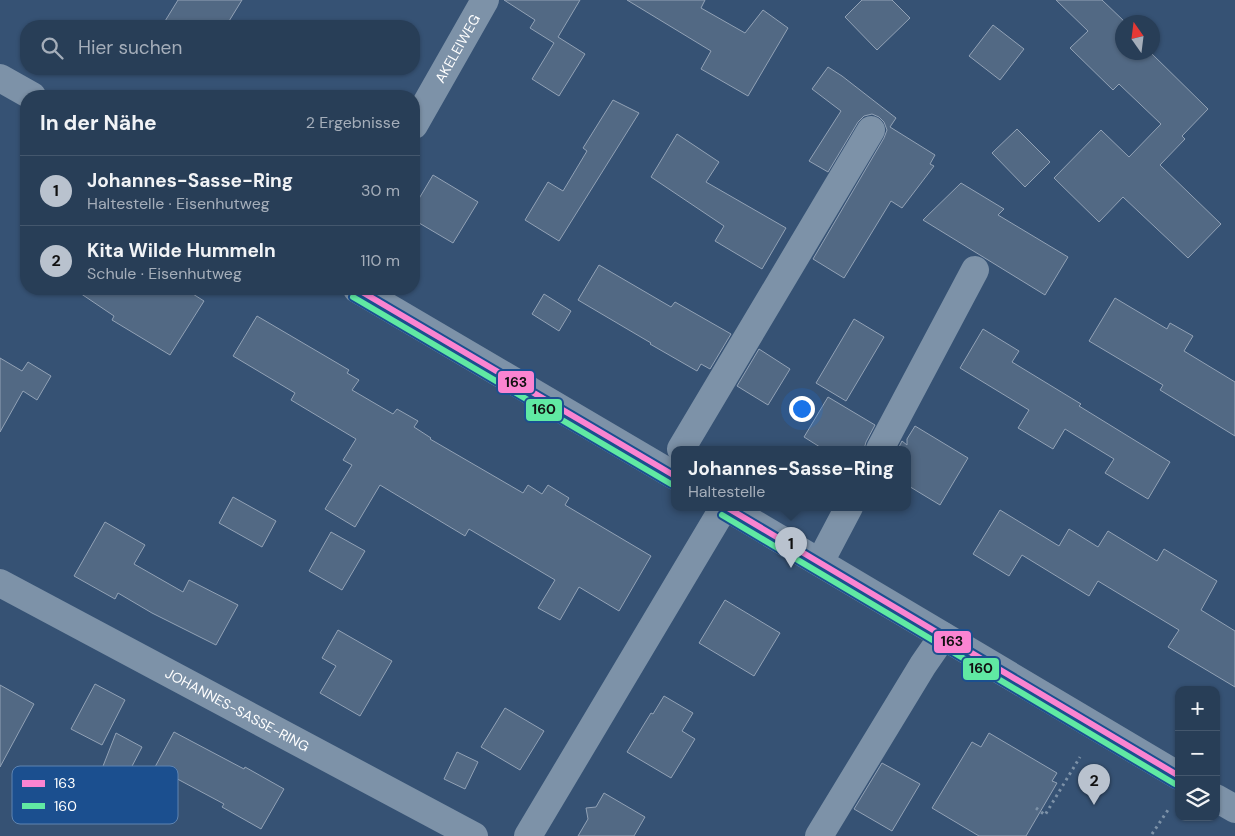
<!DOCTYPE html>
<html lang="de">
<meta charset="utf-8">
<style>
:root{--surface:#283e57;--page:#344961;--text:#f1f3f6;--muted:#a5aeba;--line:#44576d;--accent:#b9c2ce}
body{margin:0;font-family:"DM Sans",sans-serif;background:var(--page);color:var(--text)}
.controls{position:absolute;right:15px;bottom:15px;display:grid;overflow:hidden;border-radius:10px;box-shadow:0 1px 4px #0004}
.controls button{width:45px;height:45px;display:grid;place-items:center;padding:0;border:0;border-bottom:1px solid var(--line);background:var(--surface);color:var(--text);font:25px sans-serif}
.compass{position:absolute;left:1115px;top:15px;width:45px;height:45px;border-radius:50%;background:var(--surface);box-shadow:0 1px 4px #0004;rotate:346deg}
.you{position:absolute;left:801px;top:408px;width:18px;height:18px;margin:-12px;border:4px solid #fff;border-radius:50%;background:#1a73e8;box-shadow:0 0 0 8px #1a73e833}
.badge{display:grid;place-items:center;width:32px;height:32px;border-radius:50%;background:var(--accent);color:#111;font-size:16px;font-weight:700}
.pin{position:absolute;translate:-50% -41px;filter:drop-shadow(0 1px 2px #0008)}
.pin::after{content:'';position:absolute;top:26px;width:18px;height:15px;background:inherit;clip-path:polygon(0 0,100% 0,50% 100%)}
.popup{position:absolute;left:671px;top:446px;width:240px;height:65px;box-sizing:border-box;display:grid;place-content:center;border-radius:10px;background:var(--surface);filter:drop-shadow(0 1px 4px #0005);font-size:16px;white-space:nowrap;color:var(--muted)}
.popup b{font-size:19px;color:var(--text)}
.popup::after{content:'';position:absolute;left:50%;top:100%;margin-left:-10px;border:10px solid transparent;border-top-color:var(--surface)}
.list{margin:0;padding:0;list-style:none}
h2{display:flex;justify-content:space-between;align-items:center;height:65px;margin:0;padding:0 20px;font-size:21px}
h2 small{font-size:16px;font-weight:400;color:var(--muted)}
.list li{display:grid;grid-template-columns:32px 1fr auto;gap:15px;align-items:center;box-sizing:border-box;height:70px;padding:0 20px;border-top:1px solid var(--line)}
.list b{display:block;font-size:19px;white-space:nowrap}
.list p{margin:0;font-size:16px;white-space:nowrap;color:var(--muted)}
.list em{font-size:16px;font-style:normal;color:var(--muted)}
.icon{flex:none;width:28px;height:28px;fill:none;stroke:currentColor;stroke-width:2;stroke-linecap:round;stroke-linejoin:round}
.map{position:relative;flex:none;width:1235px;height:836px;overflow:hidden}
.search{position:absolute;background:var(--surface);box-shadow:0 1px 4px #0004;left:20px;top:20px;width:400px;height:55px;display:flex;align-items:center;gap:12px;box-sizing:border-box;padding:0 18px;border-radius:20px;color:var(--muted);font-size:19px}
.panel{position:absolute;background:var(--surface);box-shadow:0 1px 4px #0004;left:20px;top:90px;width:400px;height:205px;border-radius:20px}
.map>svg:first-child{display:block}
.building{fill:#526984;stroke:#92a2b6}
.lines{fill:none;stroke-linecap:round;stroke-linejoin:round}
.path{stroke:#7d92a8;stroke-width:3;stroke-dasharray:2.5 4;stroke-linecap:butt}
.minor{stroke:#7d92a8;stroke-width:28}
.bus-1-casing{stroke:#1b4f8f;stroke-width:10}
.bus-2-casing{stroke:#1b4f8f;stroke-width:10}
.bus-1{stroke:#fb84d1;stroke-width:6}
.bus-2{stroke:#60e9a3;stroke-width:6}
.labels{text-anchor:middle;dominant-baseline:central;stroke-width:4.5;stroke-linejoin:round;paint-order:stroke}
.street-label{font-size:14px;fill:#fff;stroke:#1b4f8f}
.key{fill:#1b4f8f;stroke:#5f84b1;stroke-width:1}
.key-label{font-size:14px;fill:#fff}
.line-badge{stroke:#1b4f8f;stroke-width:2}
.pale-badge-label{font-size:14px;text-anchor:middle;font-weight:bold;fill:#111}
</style>
<div class="map">
<svg width="1235" height="836" viewBox="0 0 1235 836">
<rect width="100%" height="100%" fill="#365274"/>
<path class="building" d="M178,0H242L226,26H162Z
M504,0H580L558,37L585,54L559,96L532,79L554,43L530,28L535,20Z
M627,0H705L701,8L745,33L763,10L788,28L748,96L701,69L711,51Z
M862,0H892L910,18L877,50L845,17Z
M1056,0H1102L1125,22H1122V52H1150L1208,109L1182,136L1185,139L1160,165L1221,224L1188,258L1123,197L1099,222L1054,178L1101,130L1129,157L1161,124L1119,84L1113,90L1070,48L1088,31Z
M993,25L1024,49L1000,80L969,56Z
M828,67L842,76L896,118L890,127L935,155L930,164L934,166L902,208L891,201L844,278L813,259L884,138L887,130L884,122L879,117L872,114L864,116L858,122L828,172L809,161L841,111L812,89Z
M613,100L639,113L559,241L525,220L548,182L563,191L587,151L583,148Z
M1017,129L1050,162L1025,187L992,153Z
M677,134L719,162L706,182L786,228L762,269L715,241L724,226L651,177Z
M433,175L478,202L453,243L414,220V207Z
M961,183L1004,209L998,215L1068,257L1045,295L923,220Z
M599,265L671,307L675,302L731,334L710,369L701,364L697,371L650,344L651,343L578,300Z
M74,289H160L164,291L185,289L204,301L170,355L112,320L114,316Z
M544,294L571,311L559,331L532,314Z
M1115,298L1167,329L1170,323L1193,336L1184,351L1235,382V436L1160,390L1163,385L1089,341Z
M257,316L349,370L347,373L359,380L352,390L393,414L397,409L418,421L414,427L431,438L430,439L523,493L528,485L542,494L548,485L569,498L565,505L651,556L619,611L579,587L560,620L538,608L555,580L469,529L465,536L380,485L355,527L325,509L352,465L343,460L356,439L291,400L295,393L233,356Z
M854,319L884,337L846,401L816,383Z
M983,329L1019,351L1012,362L1081,404L1079,406L1170,462L1148,499L1105,473L1114,459L1065,429L1053,449L1018,428L1029,410L960,368Z
M759,349L790,369L768,405L737,386Z
M0,358L22,371L28,362L51,376L37,400L23,391L0,432Z
M828,397L875,425L866,442L864,449H823L804,437Z
M915,426L968,458L940,505L907,485V449H898L902,441L907,445V439Z
M233,497L276,521L262,547L219,523Z
M1000,510L1059,546L1069,529L1098,547L1108,531L1157,561L1164,549L1217,581L1201,610L1235,631V687L1168,647L1179,630L1098,581L1089,596L1022,555L1009,576L973,554Z
M105,522L145,545L134,564L183,592L189,580L238,605L216,645L152,613L118,593L115,599L74,576Z
M331,532L365,551L342,590L309,571Z
M725,600L780,633L754,676L699,643Z
M338,630L392,661L360,716L320,693L336,666L322,658Z
M95,684L125,700L102,745L71,729Z
M0,685L34,704L0,767Z
M664,696L693,713L682,731L695,739L671,778L627,752L651,713L653,714Z
M505,708L544,731L520,770L481,747Z
M174,732L244,769L245,767L284,789L261,829L222,807L224,804L155,767Z
M116,733L142,747L117,795L96,784Z
M989,733L1057,773L1052,781L1057,783L1026,836H979L932,808L972,742L981,747Z
M457,752L478,762L465,789L444,779Z
M882,763L920,784L892,831L854,809Z
M604,793L645,817L634,836H578L588,819L586,808L596,807Z"/>
<g class="lines">
<path class="path" d="M1036,808L1045,815L1080,757
M1152,834L1168,810"/>
<g class="minor">
<path d="M0,78L32,96"/>
<path id="s1" d="M414,125L485,0"/>
<path d="M357,289L675,476"/>
<path d="M681,449L871,130"/>
<path d="M880,449L975,270"/>
<path d="M726,507L1179,776"/>
<path d="M820,562L849,507"/>
<path id="s2" d="M0,583L474,836"/>
<path d="M1216,798L1235,809"/>
<path d="M528,836L724,507"/>
<path d="M819,836L923,665L943,636"/>
</g>
<defs>
<path id="bus-1" d="M357,289L675,476
M726,507L1179,776"/>
<path id="bus-2" d="M353,297L671,484
M722,515L1175,784"/>
</defs>
<use href="#bus-1" class="bus-1-casing"/>
<use href="#bus-2" class="bus-2-casing"/>
<use href="#bus-1" class="bus-1"/>
<use href="#bus-2" class="bus-2"/>
</g>
<g class="labels">
<g class="street-label">
<text stroke="none"><textPath href="#s1" startOffset="88">AKELEIWEG</textPath></text>
<text stroke="none"><textPath href="#s2" startOffset="269">JOHANNES-SASSE-RING</textPath></text>
</g>
</g>
<rect x="12" y="766" width="166" height="58" rx="8" class="key"/>
<rect x="22" y="780" width="23" height="7" fill="#fb84d1"/>
<rect x="22" y="803" width="23" height="6" fill="#60e9a3"/>
<g class="key-label">
<text x="54" y="788">163</text>
<text x="54" y="811">160</text>
</g>
<g class="line-badge">
<rect x="497" y="370" width="38" height="24" rx="5" fill="#fb84d1"/>
<rect x="525" y="398" width="38" height="24" rx="5" fill="#60e9a3"/>
<rect x="933" y="630" width="39" height="24" rx="5" fill="#fb84d1"/>
<rect x="962" y="657" width="38" height="24" rx="5" fill="#60e9a3"/>
</g>
<g class="pale-badge-label">
<text x="516" y="387">163</text>
<text x="544" y="414">160</text>
<text x="952" y="646">163</text>
<text x="981" y="673">160</text>
</g>
</svg>
<div class="controls">
<button>+</button>
<button>−</button>
<button><svg class="icon" aria-label="layers" viewBox="0 0 24 24"><path d="M12 4l9 5-9 5-9-5zM3 14l9 5 9-5"/></svg></button>
</div>
<svg class="compass" viewBox="-18 -18 36 36"><path d="M0-13l5 13h-10z" fill="#e53935"/><path d="M0 13l5-13h-10z" fill="#a5aeba"/></svg>
<div class="you"></div>
<div class="pin badge" style="left:791px;top:568px">1</div>
<div class="popup"><b>Johannes-Sasse-Ring</b>Haltestelle</div>
<div class="pin badge" style="left:1094px;top:805px">2</div>
<div class="search"><svg class="icon" aria-label="search" viewBox="0 0 24 24"><circle cx="10" cy="10" r="6"/><path d="M15 15l6 6"/></svg>Hier suchen</div>
<section class="panel">
<h2>In der Nähe<small>2 Ergebnisse</small></h2>
<ul class="list">
<li><span class="badge">1</span><div><b>Johannes-Sasse-Ring</b><p>Haltestelle · Eisenhutweg</p></div><em>30 m</em></li>
<li><span class="badge">2</span><div><b>Kita Wilde Hummeln</b><p>Schule · Eisenhutweg</p></div><em>110 m</em></li>
</ul>
</section>
</div>
